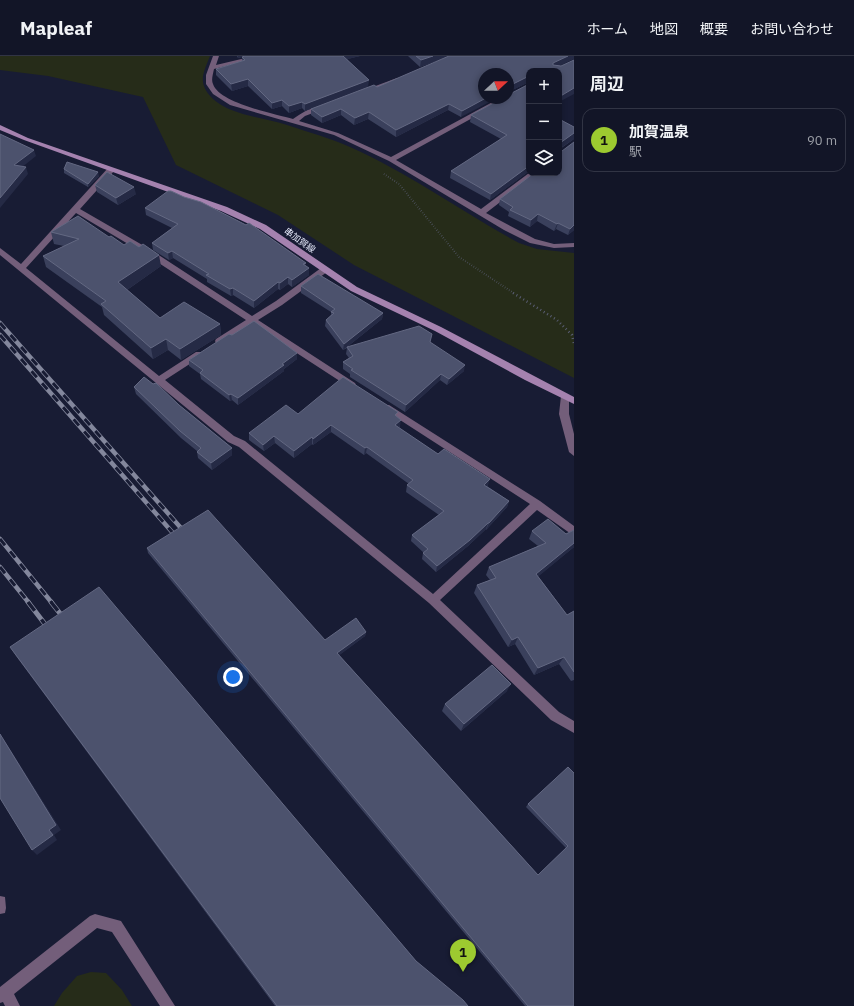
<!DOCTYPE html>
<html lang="ja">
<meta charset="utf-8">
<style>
:root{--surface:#121527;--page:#1b1e2f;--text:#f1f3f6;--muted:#9c9fa7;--line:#313444;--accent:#9dca30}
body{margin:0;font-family:"IBM Plex Sans","Noto Sans JP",sans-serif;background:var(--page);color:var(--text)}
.controls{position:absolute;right:12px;top:12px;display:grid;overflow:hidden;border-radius:8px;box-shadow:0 2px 6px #0003}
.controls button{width:36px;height:36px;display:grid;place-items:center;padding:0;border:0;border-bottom:1px solid var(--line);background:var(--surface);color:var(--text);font:20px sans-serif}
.compass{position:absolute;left:478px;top:12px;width:36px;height:36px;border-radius:50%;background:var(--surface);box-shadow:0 2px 6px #0003;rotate:68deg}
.you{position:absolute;left:233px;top:621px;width:14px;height:14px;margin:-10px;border:3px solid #fff;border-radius:50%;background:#1a73e8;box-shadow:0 0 0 6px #1a73e833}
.badge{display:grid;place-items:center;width:26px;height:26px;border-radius:50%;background:var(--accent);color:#111;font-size:13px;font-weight:700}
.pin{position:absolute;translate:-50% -33px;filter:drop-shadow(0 1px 2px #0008)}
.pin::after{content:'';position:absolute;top:21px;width:14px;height:12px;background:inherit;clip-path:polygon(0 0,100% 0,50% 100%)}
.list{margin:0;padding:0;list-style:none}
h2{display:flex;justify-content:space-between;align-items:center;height:52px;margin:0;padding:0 16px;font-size:17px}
h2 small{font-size:13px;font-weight:400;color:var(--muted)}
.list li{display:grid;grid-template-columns:26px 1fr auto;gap:12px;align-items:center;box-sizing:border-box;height:64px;margin:0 8px 8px;padding:0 8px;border:1px solid var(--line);border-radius:12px}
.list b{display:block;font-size:15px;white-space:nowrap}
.list p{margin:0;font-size:13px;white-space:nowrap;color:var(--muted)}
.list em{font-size:13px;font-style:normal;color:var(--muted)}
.icon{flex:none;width:22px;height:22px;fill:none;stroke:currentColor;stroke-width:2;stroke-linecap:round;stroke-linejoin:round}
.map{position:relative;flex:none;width:574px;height:950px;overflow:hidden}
header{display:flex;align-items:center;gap:24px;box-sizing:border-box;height:56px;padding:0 20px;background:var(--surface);border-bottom:1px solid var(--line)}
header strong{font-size:19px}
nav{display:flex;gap:22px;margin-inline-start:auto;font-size:14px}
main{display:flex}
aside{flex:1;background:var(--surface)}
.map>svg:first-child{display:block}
.green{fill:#262c19}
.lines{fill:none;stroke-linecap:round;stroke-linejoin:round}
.path-far1{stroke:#595d72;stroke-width:2;stroke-dasharray:0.5 2;stroke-linecap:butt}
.path{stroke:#595d72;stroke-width:2.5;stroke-dasharray:1 3;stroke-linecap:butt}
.service{fill:#735e7a;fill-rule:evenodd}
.minor{fill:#735e7a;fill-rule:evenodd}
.secondary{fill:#a582af;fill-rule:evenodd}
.rail-far1-casing{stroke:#83879c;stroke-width:4.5}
.rail-casing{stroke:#83879c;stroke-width:5}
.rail-far1{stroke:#181c34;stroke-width:3;stroke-dasharray:8;stroke-linecap:butt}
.rail{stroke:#181c34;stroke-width:3.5;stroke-dasharray:11;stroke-linecap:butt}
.wall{fill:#3a405c}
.shaded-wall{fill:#252a45}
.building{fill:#4c526d;stroke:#636882}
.labels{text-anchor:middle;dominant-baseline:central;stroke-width:3.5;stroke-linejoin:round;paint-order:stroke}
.far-street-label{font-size:9px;fill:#dfe3f4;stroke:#181c34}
</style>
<header>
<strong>Mapleaf</strong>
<nav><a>ホーム</a><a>地図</a><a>概要</a><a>お問い合わせ</a></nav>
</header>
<main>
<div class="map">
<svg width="574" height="950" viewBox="0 0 574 950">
<rect width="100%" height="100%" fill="#181c34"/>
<path class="green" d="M0,0H210C203,18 197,27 213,43C230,59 265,62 287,69C308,76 330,82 350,91C409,117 462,156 519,187L537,193L574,197V322L354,209L278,159L176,109L143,41L48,20L0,14Z
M91,916L106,917L122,934L132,950H54L62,937L77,920Z"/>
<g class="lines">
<path class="path-far1" d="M384,118L399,128L459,201L515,238"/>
<path class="path" d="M513,237L557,264L572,279L574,288"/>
<path class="service" d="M95,858L121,865L175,950H160L112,876L97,872L14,938L20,950H5L3,946L0,947V931L90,860Z"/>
<path class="minor" d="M213,0H219L216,9L254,0H265L214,13C213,18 211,24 213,28C219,47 275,58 293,63C301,57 316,48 326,50V52L305,60L299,65L338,77L391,101L500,42H508L507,43L396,104L481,153L529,117H538L486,157L535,183L554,188L574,187V191L554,192L530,187L504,174L389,105L334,79L230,49L213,38L206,28V19Z
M397,22L402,23L367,36L362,35Z
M108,112H114L115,114L80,153L151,194L252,260L276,245L321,212H327V216L282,249L258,264L355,327L356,329L355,331H349L252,268L222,287H216L215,285L216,283L246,264L145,198L76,157L26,212L159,320L196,296H202L203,298L202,300L165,324L234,380L245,385L433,538L530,448L383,353L381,351L383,349H389L540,445L574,470V480L537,454L440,544L559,656L574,665V677L551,664L429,547L239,391L228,386L0,199V192L21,208Z
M565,337L569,340V358L574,378V400L569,396L559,358L561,340Z
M0,840L5,841L6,852L5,857L0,858Z"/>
<path class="secondary" d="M0,69L28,82L227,151L266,169L357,231L441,271L574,341V348L525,324L435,275L351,235L260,173L221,155L24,84L0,74Z"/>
<defs>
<path id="rail-far1" d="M0,267L188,480
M0,279L179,484
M0,483L52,547
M0,511L29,547"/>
<path id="rail" d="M28,546L51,576
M51,546L66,565"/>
</defs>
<use href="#rail-far1" class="rail-far1-casing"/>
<use href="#rail" class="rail-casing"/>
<use href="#rail-far1" class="rail-far1"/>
<use href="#rail" class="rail"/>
</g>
<path class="wall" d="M237,0H360L347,3L368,31L305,55L302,52L289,57L282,50L272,53L248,30L232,35L216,19V13L242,5V1L238,2Z
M408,0H449L420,11Z
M559,10L574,38L529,15V26L508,36V18L461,61L448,54L396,81L368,63L354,69L341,59L322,67L311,59V53L377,31Z
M529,28V116H528L490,144L450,122L451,115L501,83L470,66L471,59Z
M559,63L574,71V83L560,93L574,174L568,179L556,173L554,175L537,165L530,171L508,160L509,156L499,149L500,143L559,117Z
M64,113L99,120L88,131L64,117Z
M95,129L136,138L118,149L97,136Z
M145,152L306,207L305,209L309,219L292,231L288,228L280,234L278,233L254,252L233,239L231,240L207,226V223L173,202L169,204L153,194L152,187L172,172L146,159Z
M51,176L109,181L161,210L127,234L160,262L220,268L221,279L181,304L168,294L153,303L104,259L102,251L46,211L43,200L64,190L54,188Z
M301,230L383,257L382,263L347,291L430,286L464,315L447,329L440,324L405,356L350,321V318L343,313V306L349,302L346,298L347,292L343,294L325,270L326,264L331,259V256L301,237Z
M232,279L297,303L284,313V315L238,349L232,344L230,345L201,323L200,318L189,310V304Z
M134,331L179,349L232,392V399L212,414L198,402L197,396V395L181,382L136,338Z
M298,358L397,361L400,370L399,372L438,398L488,429L487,430L509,445L507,451L486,474V473L468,490L436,516L422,503L423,497H424L411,485L412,479L439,459L406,436L407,429L409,428L366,397L364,399L331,376L313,389L312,388L294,402L275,387L264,395L249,384V377Z
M574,474V491L538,520L567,559L574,555V624L571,625L559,608L534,619L515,588L508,591L474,537L477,529L490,524L486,519L489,511L538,490L529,483L532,475L566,478Z
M147,492L325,584L366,576L365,580L339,599L538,819L566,792L526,751L528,748L574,717V950H525L148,497Z
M10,591L416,905L468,950H275L16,600Z
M507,635L461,675L442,655L445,648Z"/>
<path class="shaded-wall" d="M238,0H248L238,2Z
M341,0H360L341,5Z
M433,0H449L420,11L421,4Z
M568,0H574V3L551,14L553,7Z
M529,20V26L508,36L509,30Z
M248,23V30L232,35L231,28Z
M369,24L368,31L305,55V48Z
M574,32V38L559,46V41Z
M486,42H497L461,61L462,55Z
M282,44V50L272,53V47Z
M302,46V52L289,57V50Z
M449,48L448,54L396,81V74Z
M341,53V59L322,67V61Z
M369,56L368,63L354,69L355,62Z
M574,77V83L559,93L560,87Z
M34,94L36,100L16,116L14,109Z
M529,110L528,116L490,144L491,138Z
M26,111L28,118L0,152V142Z
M98,116L99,120L88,131V128Z
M134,131L136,138L118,149L116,142Z
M538,158L537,165L530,171L531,164Z
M558,167L556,173L554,175L557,168Z
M574,169V174L568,179L570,173Z
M172,195L173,202L169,204L168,197Z
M159,199L161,210L121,238L118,226Z
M309,212V219L292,231V224Z
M288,221V228L280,234V227Z
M278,226V233L254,252V245Z
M233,232V239L231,240L230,233Z
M383,257L382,263L343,294L344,288Z
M220,268L221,279L181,304L180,293Z
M166,283L168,294L153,303L151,292Z
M297,297V303L284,313V315L238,349V342Z
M465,309L464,315L447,329L449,323Z
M441,318L440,324L405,356L406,349Z
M231,338L232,344L230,345L229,339Z
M401,364L400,370L394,376L395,369Z
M331,369V376L313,389V383Z
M274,380L275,387L264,395L263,389Z
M312,381V388L294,402V395Z
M367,391L366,397L364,399L365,392Z
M232,392V399L212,414L211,407Z
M490,423L488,429L482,435L484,429Z
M509,445L507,451L486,474L489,467Z
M488,467L486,473L468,490L436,516L437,510Z
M574,487V491L533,525L536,518Z
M366,576L365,580L337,601V597Z
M518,581L515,588L508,591L512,584Z
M564,601L559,608L534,619L538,612Z
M511,628L507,635L461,675L464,668Z
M0,678L3,682L61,774L54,779L57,784L37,799L32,794L49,774Z"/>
<path class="building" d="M245,0H343L369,24L305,48L302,46L289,50L282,44L272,47L248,23L231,28L216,13L245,4L242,1Z
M416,0H433L421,4Z
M449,0H568L553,7V9L561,10L574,4V32L559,41V15H529V20L509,30L508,34V18H484V42H486L462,55L449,48L396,74L369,56L355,62L341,53L322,61L311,53L374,29L377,31Z
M529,28V110L491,138L451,115L507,79L471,59L503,42H508V39Z
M559,63L574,71V77L560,87V94L562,95L574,86V169L570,173L558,167L557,168L538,158L531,164L510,154L513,151L500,143L534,117H559Z
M0,78L34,94L14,109L26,111L0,142Z
M67,106L98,116L88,128L64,113Z
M107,116L134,131L116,142L95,129Z
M168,135H171L184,141L201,146L246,169L249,167L306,207L303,208L309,212L292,224L288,221L280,227L278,226L254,245L233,232L230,233L206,219L209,218L172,195L168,197L152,187L178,168L145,152Z
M78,160L109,181L111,180L124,189L130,185L139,191L143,188L159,199L118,226L160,262L184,246L220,268L180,293L166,283L151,292L101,248L106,245L43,200L79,183L51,176Z
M318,218L383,257L344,288L326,264L334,257L331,256L335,253L301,230Z
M254,265L297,297L282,308L284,309L238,342L231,338L229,339L200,317L203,314L189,304L229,278L232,279Z
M419,270L432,278L430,286L465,309L449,323L441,318L406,349L351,314L353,313L343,306L353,300L347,291Z
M144,321L153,328L156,327L179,349L232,392L211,407L197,396L201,392L180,375L134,331Z
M343,321L398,356L395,359L401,364L395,369L438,398L444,393L490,423L484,429L509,445L489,467H488L470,484L437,510L423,497L428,493L412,479L444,455L407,429L413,424L367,391L365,392L331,369L313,383L312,381L294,395L274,380L263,389L249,377L286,349L298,358Z
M208,454L325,584L356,562L366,576L337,597L538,819L568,790L528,748L568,711L574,717V950H528L147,492Z
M548,463L566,478L574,474V487L536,518L567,559L574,555V616L564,601L538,612L518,581L512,584L477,529L496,522L489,511L546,487L532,475Z
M99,531L416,905L463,944L468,950H277L10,591Z
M492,609L511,628L464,668L445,648Z
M0,678L56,769L49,774L53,779L32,794L0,742Z"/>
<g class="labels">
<g class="far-street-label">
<text transform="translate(300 184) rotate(36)">串加賀線</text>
</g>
</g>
</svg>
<div class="controls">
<button>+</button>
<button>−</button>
<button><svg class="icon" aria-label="layers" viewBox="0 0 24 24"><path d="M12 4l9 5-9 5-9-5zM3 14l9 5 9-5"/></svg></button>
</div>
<svg class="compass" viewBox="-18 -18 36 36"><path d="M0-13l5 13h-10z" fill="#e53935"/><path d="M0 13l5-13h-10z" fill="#9c9fa7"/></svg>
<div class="you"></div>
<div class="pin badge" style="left:463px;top:916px">1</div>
</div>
<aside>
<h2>周辺<small></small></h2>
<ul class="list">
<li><span class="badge">1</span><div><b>加賀温泉</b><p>駅</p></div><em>90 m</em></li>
</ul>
</aside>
</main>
